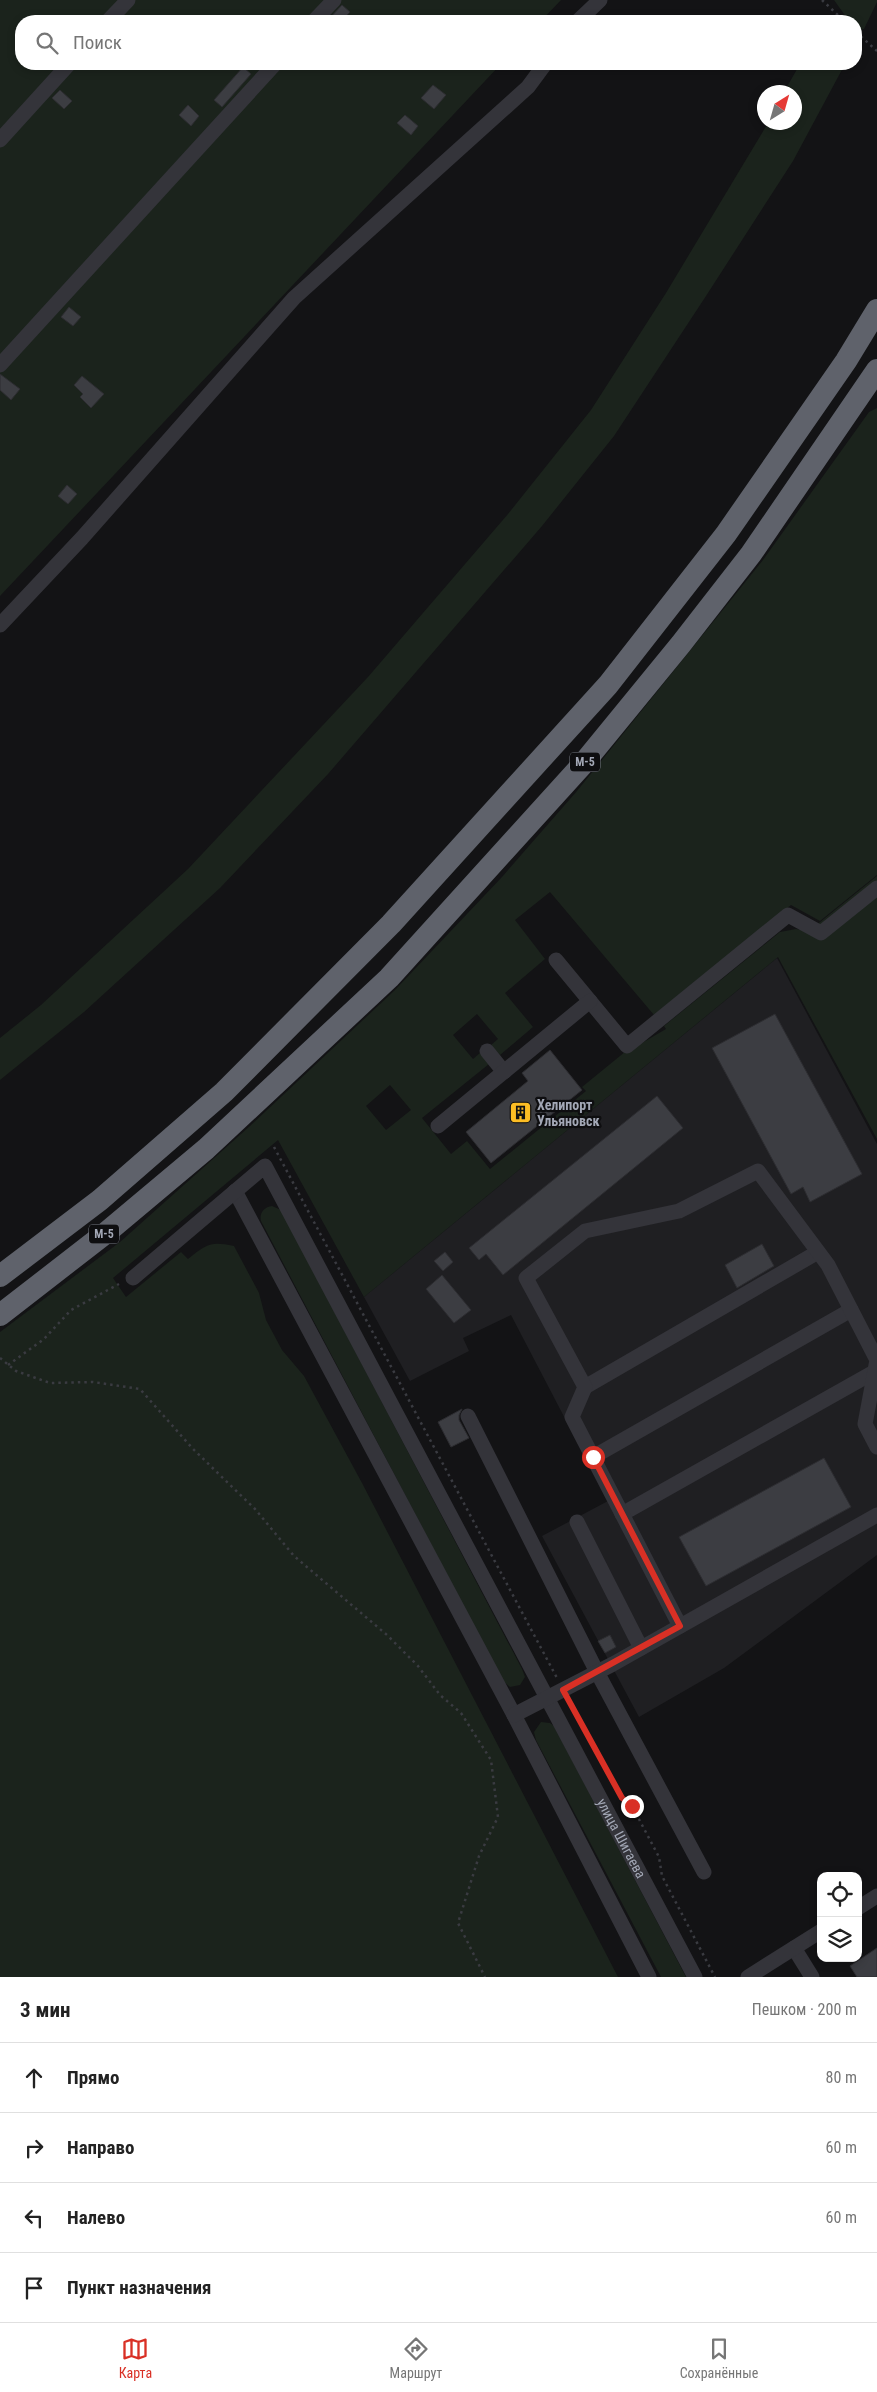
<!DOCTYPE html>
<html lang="ru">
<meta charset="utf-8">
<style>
:root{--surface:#fff;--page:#f2f2f2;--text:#222;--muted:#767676;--line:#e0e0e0;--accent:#d93025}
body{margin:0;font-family:"Roboto Condensed",sans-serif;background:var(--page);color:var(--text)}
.controls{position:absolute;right:15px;bottom:15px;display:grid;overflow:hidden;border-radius:10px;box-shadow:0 2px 8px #0003}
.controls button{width:45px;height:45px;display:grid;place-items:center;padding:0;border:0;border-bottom:1px solid var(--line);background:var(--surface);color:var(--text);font:25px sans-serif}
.compass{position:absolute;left:757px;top:85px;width:45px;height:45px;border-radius:50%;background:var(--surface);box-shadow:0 2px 8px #0003;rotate:37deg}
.stop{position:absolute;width:15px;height:15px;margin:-11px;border:4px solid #d93025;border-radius:50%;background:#fff}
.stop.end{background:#d93025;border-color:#fff;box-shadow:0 1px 5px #0008}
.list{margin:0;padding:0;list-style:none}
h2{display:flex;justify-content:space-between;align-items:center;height:65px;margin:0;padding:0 20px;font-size:21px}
h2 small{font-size:16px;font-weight:400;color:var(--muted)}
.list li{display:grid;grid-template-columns:32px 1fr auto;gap:15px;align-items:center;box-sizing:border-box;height:70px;padding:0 20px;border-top:1px solid var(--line)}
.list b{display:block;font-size:19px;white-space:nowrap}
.list em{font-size:16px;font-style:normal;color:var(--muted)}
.icon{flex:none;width:28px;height:28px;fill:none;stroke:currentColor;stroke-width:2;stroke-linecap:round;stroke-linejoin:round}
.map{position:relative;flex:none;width:877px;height:1977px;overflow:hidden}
.search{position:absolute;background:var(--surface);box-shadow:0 2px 8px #0003;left:15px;right:15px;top:15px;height:55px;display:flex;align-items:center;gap:12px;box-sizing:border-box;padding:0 18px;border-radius:20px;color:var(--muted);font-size:19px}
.sheet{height:345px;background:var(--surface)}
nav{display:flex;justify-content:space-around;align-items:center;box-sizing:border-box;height:70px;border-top:1px solid var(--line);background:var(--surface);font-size:14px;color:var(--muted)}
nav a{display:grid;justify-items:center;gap:2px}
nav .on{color:var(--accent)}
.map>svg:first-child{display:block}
.built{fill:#1f1f22}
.green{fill:#1b231c;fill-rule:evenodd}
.building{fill:#3c3d42;stroke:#2d2d31}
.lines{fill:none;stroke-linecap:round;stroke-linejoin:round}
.path{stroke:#3a3b41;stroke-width:2.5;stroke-dasharray:2.5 4;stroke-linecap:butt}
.minor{stroke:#34343a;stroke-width:15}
.highway{stroke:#5f626b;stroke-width:22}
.route{stroke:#d93025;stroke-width:6}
.labels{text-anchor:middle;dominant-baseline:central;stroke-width:4.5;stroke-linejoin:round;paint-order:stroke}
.shield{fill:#0e0e10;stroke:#767a84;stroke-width:1}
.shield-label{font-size:12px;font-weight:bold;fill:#a3a8b6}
.poi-label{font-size:14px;font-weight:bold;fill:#a3a8b6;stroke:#0e0e10;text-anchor:start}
.street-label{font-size:14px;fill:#a3a8b6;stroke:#0e0e10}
</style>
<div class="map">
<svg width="877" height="1977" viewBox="0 0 877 1977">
<rect width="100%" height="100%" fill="#131315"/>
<path class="built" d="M777,958L877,1144V1555L724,1668L639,1717L542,1536L608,1501L511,1315L463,1338L469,1351L410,1381L364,1297Z"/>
<path class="green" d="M0,0H561L541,21H21V64H501L0,596Z
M834,0H877V2L864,29L859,30L856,28V21H849Z
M800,64H845L793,161L706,296L614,436L542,526L328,774L220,888L84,1012L0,1080V1038L41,1005L188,869L368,677L508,514L591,410L666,293L768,123L794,122V92H784Z
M877,408V875L820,921L791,905L654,1015L550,892L515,920L545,959L505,993L533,1027L500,1055L491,1045L498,1039L477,1014L453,1035L473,1059L480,1053L489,1064L422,1118L451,1154L467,1141L490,1169L586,1091L582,1087L631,1047L642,1043L666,1029L664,1026L780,932L796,929L809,931L877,876V1139L778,957L364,1297L278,1140L113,1278L126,1297L181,1252L188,1259C207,1244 210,1241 234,1246L259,1293L266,1320L282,1350L304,1376L362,1483L618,1977H0V1332L120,1242L250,1126L395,990L502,877L577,791L763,560L869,412ZM390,1085L411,1110L386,1130L366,1106Z
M272,1206L281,1210L522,1669L525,1677L520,1685L510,1687L503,1681L261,1221C259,1213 264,1207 272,1206Z
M541,1722L550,1723L554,1726L686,1977H661L536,1740L534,1732Z"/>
<path class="building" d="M342,5L350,12L342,21H327Z
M243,67L251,74L222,107L214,100Z
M433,85L446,95L434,109L421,98Z
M60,90L72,101L64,109L52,98Z
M188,105L199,116L191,126L179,115Z
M405,115L418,126L411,135L397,123Z
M69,307L81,317L73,326L61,317Z
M0,374L20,389L11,400L0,390Z
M82,376L104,394L91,408L80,397L83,394L74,385Z
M67,485L77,494L68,504L58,496Z
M775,1014L862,1174L810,1202L803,1187L791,1194L712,1048Z
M550,1050L582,1090L491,1163L466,1132L528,1081L522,1073Z
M657,1096L683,1128L503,1275L486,1254L479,1260L469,1248Z
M762,1244L774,1266L737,1288L725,1265Z
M445,1252L453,1262L443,1271L434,1261Z
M442,1275L471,1310L454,1323L426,1289Z
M462,1409L459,1415V1420L469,1438L451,1447L438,1422Z
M824,1458L851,1507L706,1586L679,1537Z
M610,1635L616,1647L605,1653L598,1641Z
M877,1948V1977H857L850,1966Z"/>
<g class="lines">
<path class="path" d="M822,0L844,21
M856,32L877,51
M274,1147L557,1678
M0,1358L16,1371L50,1383L93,1382L140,1389L193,1449L255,1509L294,1556L387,1635L418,1666L440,1695L461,1713L491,1760L498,1817L479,1856L458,1923L485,1977
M8,1365L44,1339L71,1310L119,1284
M570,1702L622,1798L632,1806L659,1857L662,1876L715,1977"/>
<g class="minor">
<path d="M108,21L128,0"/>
<path d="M314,21L334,0"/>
<path d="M578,21L600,0"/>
<path d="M0,140L69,64"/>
<path d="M0,365L275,64"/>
<path d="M0,625L82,538L294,298L528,87L545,64"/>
<path d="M556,960L627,1046L788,915L821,933L877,888"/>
<path d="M487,1051L504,1072"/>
<path d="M438,1126L590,1001"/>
<path d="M235,1191L514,1715L649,1977"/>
<path id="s1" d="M133,1278L265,1166L695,1977"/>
<path d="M585,1387L818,1252"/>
<path d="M468,1416L597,1672L704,1872"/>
<path d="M593,1457L851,1310"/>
<path d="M622,1514L874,1372"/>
<path d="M577,1522L641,1648"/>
<path d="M680,1626L572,1417L585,1387L526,1278L585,1231L679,1211L758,1171L828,1265L877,1360L865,1424L877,1447"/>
<path d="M514,1715L613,1664L877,1515"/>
<path d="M858,1908L877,1896"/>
<path d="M794,1948L812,1977"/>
<path d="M748,1977L821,1931"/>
</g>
<path class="highway" d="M0,1276L100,1200L224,1092L391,924L608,685L726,534L846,361L877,310
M0,1315L107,1232L206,1149L389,978L582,765L681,644L751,554L877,370"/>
</g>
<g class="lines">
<path class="route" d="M593,1457L680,1626L563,1690L622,1798L632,1806"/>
</g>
<defs>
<symbol id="building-square" viewBox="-11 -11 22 22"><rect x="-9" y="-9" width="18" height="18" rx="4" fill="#fcbd24" stroke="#0e0e10"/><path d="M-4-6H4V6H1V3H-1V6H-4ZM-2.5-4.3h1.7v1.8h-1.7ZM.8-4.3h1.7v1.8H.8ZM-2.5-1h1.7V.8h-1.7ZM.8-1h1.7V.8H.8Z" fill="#111"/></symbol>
</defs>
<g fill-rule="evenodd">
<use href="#building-square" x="508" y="1100" width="25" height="25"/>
</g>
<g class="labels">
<g class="shield">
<rect x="570" y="752.5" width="30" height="19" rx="4"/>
<rect x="89" y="1224.5" width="30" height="19" rx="4"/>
</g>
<g class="shield-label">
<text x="585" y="762">М-5</text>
<text x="104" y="1234">М-5</text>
</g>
<g class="poi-label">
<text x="537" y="1105">Хелипорт<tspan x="537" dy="16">Ульяновск</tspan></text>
</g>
<g class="street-label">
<text stroke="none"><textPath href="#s1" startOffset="934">улица Шигаева</textPath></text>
</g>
</g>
</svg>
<div class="controls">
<button><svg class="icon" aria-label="locate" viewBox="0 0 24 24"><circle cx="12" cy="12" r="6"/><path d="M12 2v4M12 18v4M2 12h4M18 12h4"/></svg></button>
<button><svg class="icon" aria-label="layers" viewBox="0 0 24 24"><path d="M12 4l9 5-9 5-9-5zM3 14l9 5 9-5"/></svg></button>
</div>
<svg class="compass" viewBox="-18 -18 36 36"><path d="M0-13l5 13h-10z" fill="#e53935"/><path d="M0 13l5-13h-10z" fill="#767676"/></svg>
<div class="stop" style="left:593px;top:1457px"></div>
<div class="stop end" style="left:632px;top:1806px"></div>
<div class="search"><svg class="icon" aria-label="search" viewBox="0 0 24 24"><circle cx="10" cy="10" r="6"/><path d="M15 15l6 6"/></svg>Поиск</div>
</div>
<section class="sheet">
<h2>3 мин<small>Пешком · 200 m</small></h2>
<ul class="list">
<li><svg class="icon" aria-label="ahead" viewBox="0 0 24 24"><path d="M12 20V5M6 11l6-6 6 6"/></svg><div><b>Прямо</b></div><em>80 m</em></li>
<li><svg class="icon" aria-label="right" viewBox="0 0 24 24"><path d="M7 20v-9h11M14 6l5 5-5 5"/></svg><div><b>Направо</b></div><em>60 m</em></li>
<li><svg class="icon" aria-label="left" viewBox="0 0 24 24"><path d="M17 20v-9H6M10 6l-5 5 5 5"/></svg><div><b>Налево</b></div><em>60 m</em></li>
<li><svg class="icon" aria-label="arrive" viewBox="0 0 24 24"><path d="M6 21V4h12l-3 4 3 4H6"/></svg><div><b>Пункт назначения</b></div></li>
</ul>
</section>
<nav>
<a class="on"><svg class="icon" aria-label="map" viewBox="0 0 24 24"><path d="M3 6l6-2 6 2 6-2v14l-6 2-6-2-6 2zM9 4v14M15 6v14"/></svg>Карта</a>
<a><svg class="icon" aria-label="directions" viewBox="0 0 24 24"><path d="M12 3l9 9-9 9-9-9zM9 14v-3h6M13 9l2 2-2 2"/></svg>Маршрут</a>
<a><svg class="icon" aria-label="saved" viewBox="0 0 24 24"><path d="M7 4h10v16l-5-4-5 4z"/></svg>Сохранённые</a>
</nav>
